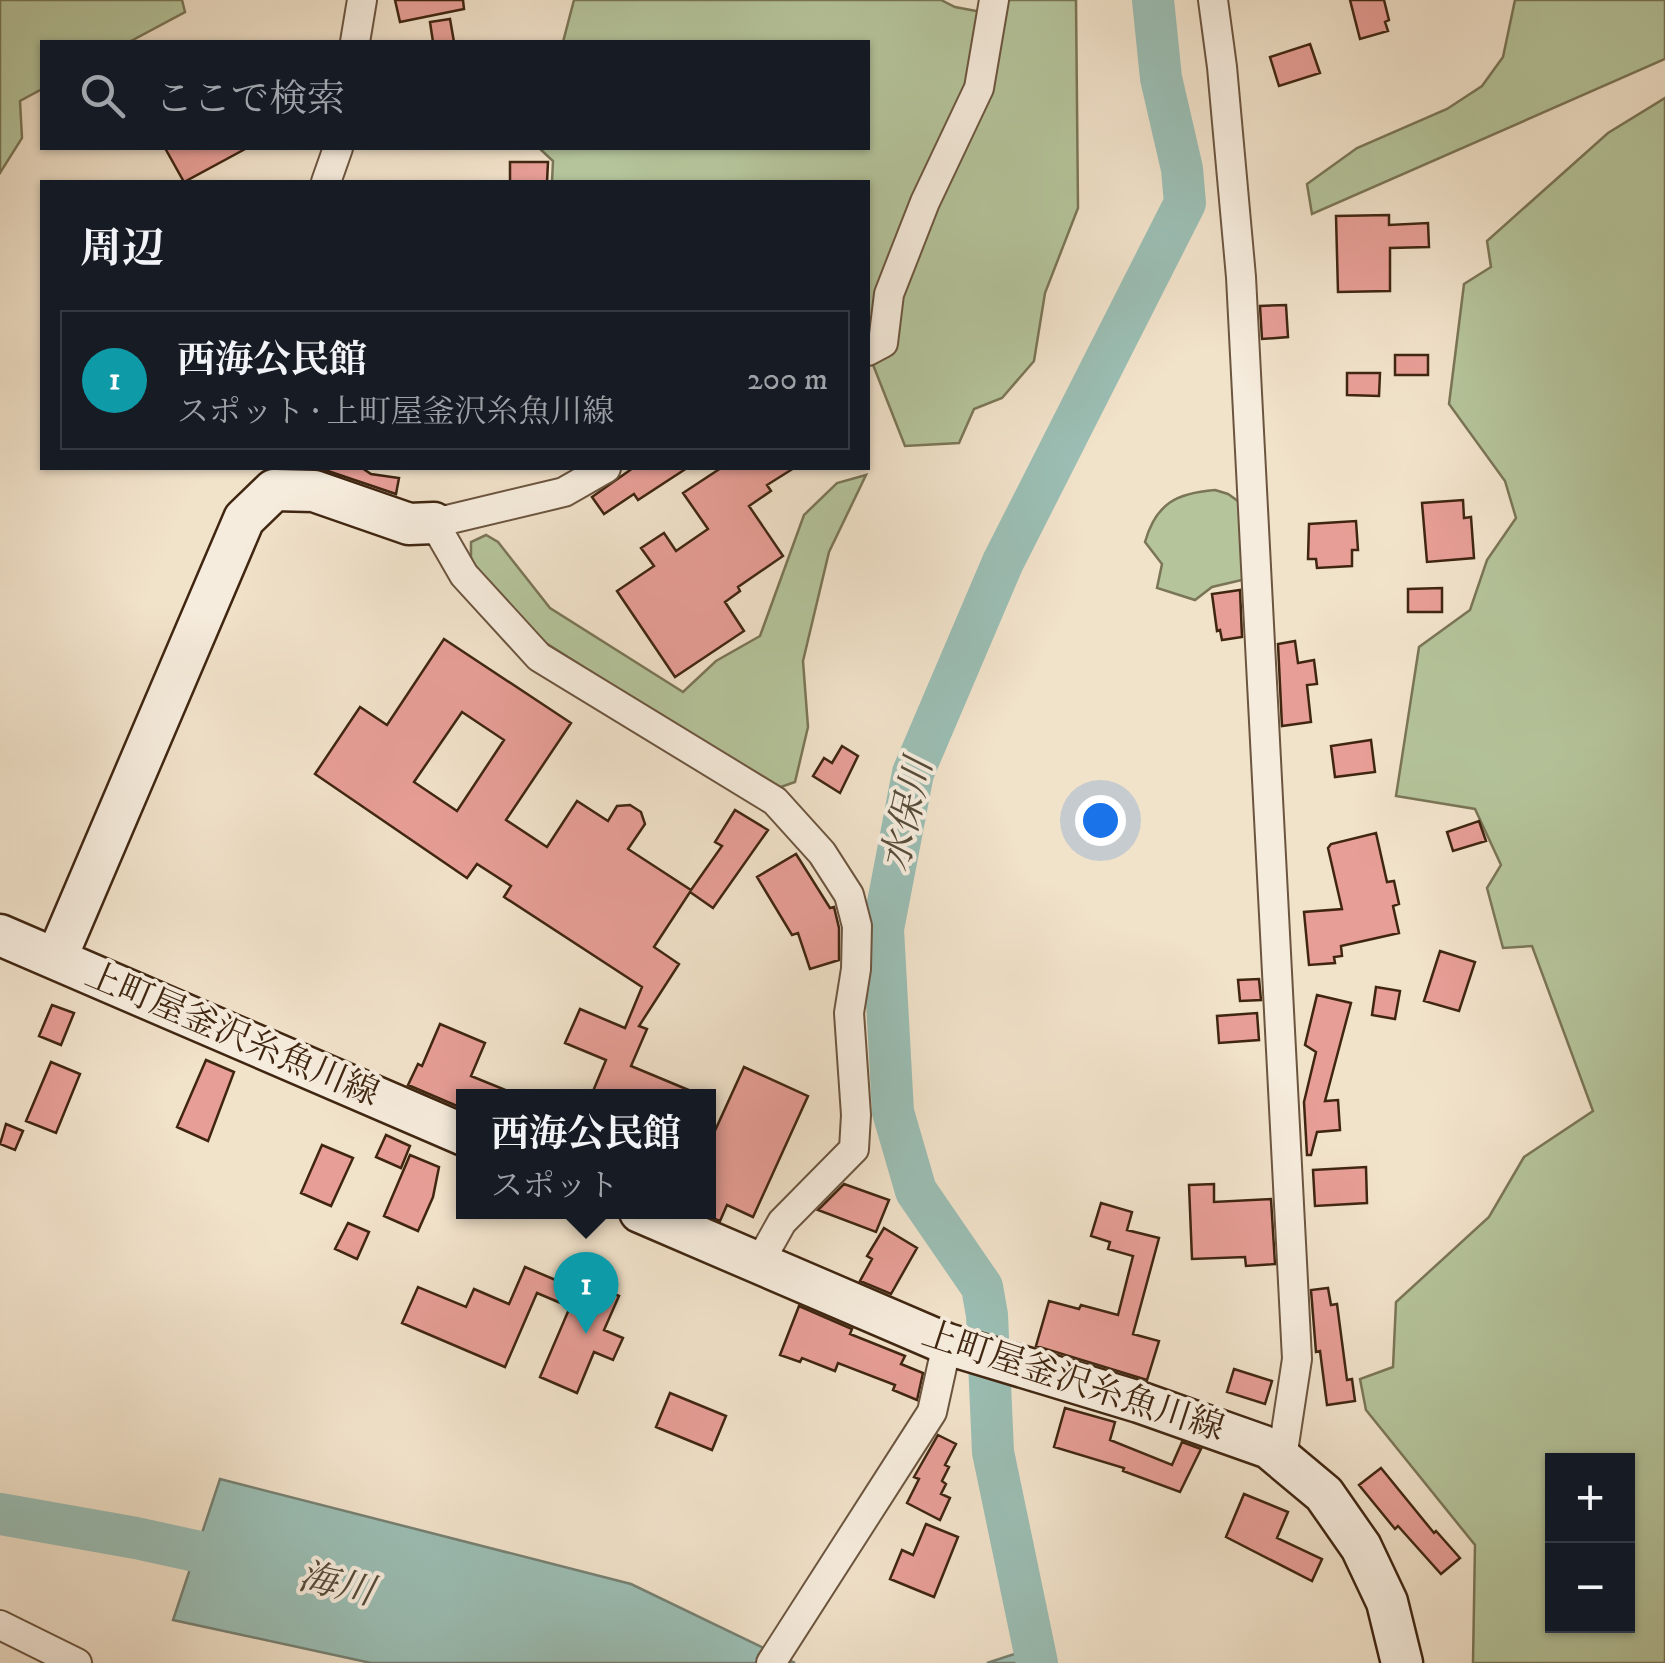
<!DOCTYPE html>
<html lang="ja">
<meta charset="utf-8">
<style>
:root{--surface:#171b24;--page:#242831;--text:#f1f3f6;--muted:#9ea1a6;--line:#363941;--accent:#d93025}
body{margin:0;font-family:"IM FELL DW Pica","Noto Serif JP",serif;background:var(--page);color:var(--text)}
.controls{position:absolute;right:30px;bottom:30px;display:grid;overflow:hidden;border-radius:0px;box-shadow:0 2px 8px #0004}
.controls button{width:90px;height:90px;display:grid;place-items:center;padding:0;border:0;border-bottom:2px solid var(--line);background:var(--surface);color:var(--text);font:50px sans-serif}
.you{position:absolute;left:1100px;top:820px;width:35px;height:35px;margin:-25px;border:8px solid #fff;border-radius:50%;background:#1a73e8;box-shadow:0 0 0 15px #1a73e833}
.badge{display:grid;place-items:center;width:65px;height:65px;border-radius:50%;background:var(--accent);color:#fff;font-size:32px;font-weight:700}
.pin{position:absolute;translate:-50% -82px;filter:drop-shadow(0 2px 5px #0008)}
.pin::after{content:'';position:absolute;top:52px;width:35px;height:30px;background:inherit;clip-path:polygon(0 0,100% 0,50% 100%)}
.popup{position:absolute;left:456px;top:1089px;width:260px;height:130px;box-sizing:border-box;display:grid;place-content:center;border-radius:0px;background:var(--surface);filter:drop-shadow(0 2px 8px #0005);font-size:32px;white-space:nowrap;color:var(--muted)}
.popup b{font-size:38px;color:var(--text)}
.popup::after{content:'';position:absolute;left:50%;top:100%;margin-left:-20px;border:20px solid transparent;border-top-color:var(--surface)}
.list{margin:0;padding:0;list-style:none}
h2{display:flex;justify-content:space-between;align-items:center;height:130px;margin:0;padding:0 40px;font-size:42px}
h2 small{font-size:32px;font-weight:400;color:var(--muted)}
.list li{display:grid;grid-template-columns:65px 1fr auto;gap:30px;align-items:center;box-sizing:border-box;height:140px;margin:0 20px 20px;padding:0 20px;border:2px solid var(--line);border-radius:0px}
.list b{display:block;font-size:38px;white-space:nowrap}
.list p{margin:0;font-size:32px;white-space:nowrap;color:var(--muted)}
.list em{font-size:32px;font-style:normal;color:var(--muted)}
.icon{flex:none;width:55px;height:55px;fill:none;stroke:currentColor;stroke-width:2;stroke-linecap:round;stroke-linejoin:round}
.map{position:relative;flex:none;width:1665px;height:1663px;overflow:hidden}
.search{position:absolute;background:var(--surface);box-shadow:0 2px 8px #0004;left:40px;top:40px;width:830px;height:110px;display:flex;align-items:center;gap:25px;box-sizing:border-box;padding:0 35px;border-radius:0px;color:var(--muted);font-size:38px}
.panel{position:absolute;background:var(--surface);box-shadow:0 2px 8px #0004;left:40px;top:180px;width:830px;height:290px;border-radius:0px}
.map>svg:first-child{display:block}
.green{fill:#b5c49b;stroke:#7a7556;stroke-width:2.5;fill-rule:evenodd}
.water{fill:#9bbeb4;stroke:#778173;stroke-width:2.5}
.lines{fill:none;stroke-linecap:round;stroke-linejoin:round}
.river{stroke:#9bbeb4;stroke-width:42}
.building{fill:#e79e96;stroke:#402611;stroke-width:2.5;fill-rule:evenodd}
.street-casing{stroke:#6c553f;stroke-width:32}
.secondary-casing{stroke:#402611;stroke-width:45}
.street{stroke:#f6ecdd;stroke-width:28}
.secondary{stroke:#f6ecdd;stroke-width:40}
.labels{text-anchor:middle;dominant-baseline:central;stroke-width:8;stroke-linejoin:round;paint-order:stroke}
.street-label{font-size:35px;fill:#402611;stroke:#f6ecdd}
.water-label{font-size:38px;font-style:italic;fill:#574c3a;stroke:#f6ecdd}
</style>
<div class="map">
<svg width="1665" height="1663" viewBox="0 0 1665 1663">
<rect width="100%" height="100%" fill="#f1e2ca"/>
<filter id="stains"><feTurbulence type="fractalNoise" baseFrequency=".002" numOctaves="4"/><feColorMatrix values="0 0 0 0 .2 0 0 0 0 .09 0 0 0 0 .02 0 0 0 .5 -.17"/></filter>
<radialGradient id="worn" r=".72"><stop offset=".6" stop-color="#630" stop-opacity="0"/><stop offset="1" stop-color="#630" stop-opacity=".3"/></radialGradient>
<path class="green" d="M0,0H182L185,12L129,42H42V89L20,101L22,138L0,173Z
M574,0H941L955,7L1003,16L1008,0H1076L1078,208L1045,293L1034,361L1002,398L974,409L959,443L905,446L868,352V182H552L553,161L539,148H868V42H563Z
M1515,0H1665V59L1312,214L1307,184L1357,148L1447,109L1482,86L1503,57Z
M1665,98V1663H1473L1475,1545L1366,1410L1360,1379L1393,1367L1396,1302L1489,1217L1524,1157L1593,1111L1532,946L1503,948L1487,888L1501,865L1475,809L1396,796L1419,647L1470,610L1487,560L1516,518L1505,481L1449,404L1464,284L1491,267L1487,241L1608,133ZM1628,1460V1626H1552V1460Z
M866,475L829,552L803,661L808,727L795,782L775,789L538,638L471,561V542L486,535L498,542L550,608L683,692L716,661L760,636L804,515L837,483Z
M1215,490L1228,494L1242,504L1246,579L1212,587L1195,600L1157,588L1162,564L1145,542C1156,503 1177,493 1215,490Z"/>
<path class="water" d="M220,1479L631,1584L795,1663H371L173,1620Z
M1048,1643L1052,1663H987Z"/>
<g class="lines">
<path class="river" d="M0,1514L136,1538L250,1563
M1037,1663L993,1452L987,1315L982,1287L916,1191L893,1112L883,929L913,773L1003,562L1185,203L1182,169L1161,78L1153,0"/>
</g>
<path class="building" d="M395,0H463L464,9L400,22Z
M1350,0H1384L1389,20L1385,22L1388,31L1360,39Z
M450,19L454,42H433L430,22Z
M1310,44L1320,73L1279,86L1270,57Z
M165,148H247L184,182Z
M510,162H548L547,182H510Z
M1389,215V225L1428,223L1429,247L1390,248V291L1338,292L1336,216Z
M1286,305L1288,337L1262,339L1260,306Z
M1395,355H1428V375H1395Z
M1347,373H1380L1379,396L1347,395Z
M319,468H362L371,474L399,478L396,494Z
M633,468H687L638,500L634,494L604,514L592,497Z
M721,468H794L767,485L771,491L749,506L783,556L738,587L740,591L725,602L744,631L675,677L617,591L654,566L641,548L664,533L676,551L708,529L683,493Z
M1463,500L1464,518L1471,517L1474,558L1427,562L1422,503Z
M1356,521L1358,550H1352V566L1317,568L1316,559H1308L1309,524Z
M1442,588V612H1408V589Z
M1240,590L1242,637L1222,640L1220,630L1217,631L1212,594Z
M444,639L571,723L506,820L547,847L577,801L608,821L617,806L630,805L641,812L645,824L628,849L691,890L722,846L715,842L735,810L768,830L713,908L690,892L654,947L679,964L639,1026L647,1029L631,1066L703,1096H591L606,1060L565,1043L580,1009L625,1028L642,987L504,897L511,886L477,864L467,878L315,774L360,707L387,725ZM462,712L504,740L457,811L414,782Z
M1295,641L1298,663L1314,660L1317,684L1307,685L1311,722L1282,726L1278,644Z
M1371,740L1375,772L1335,777L1331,746Z
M842,746L858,756L840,793L813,776L824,758L832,763Z
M1479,821L1486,841L1453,851L1447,832Z
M1376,833L1387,882L1394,881L1399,904L1393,906L1399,933L1341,946L1342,956L1334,957L1335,963L1309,965L1304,912L1342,909L1328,848L1331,844Z
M796,854L830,908L834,907L839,928V960L810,969L798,933L792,935L757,877Z
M1440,951L1475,962L1459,1011L1424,1001Z
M1259,979L1261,1000L1240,1001L1238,980Z
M1376,987L1400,991L1395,1019L1372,1015Z
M1317,995L1351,1003L1325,1101L1338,1100L1340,1130L1317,1132L1311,1155H1307L1304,1102L1316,1052L1305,1045Z
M52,1005L74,1013L61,1045L39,1036Z
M1257,1013L1259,1040L1219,1043L1217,1016Z
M440,1024L485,1043L471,1076L520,1096H464V1109L408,1085L418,1064L422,1066Z
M206,1060L234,1072L208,1141L177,1127Z
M51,1062L80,1074L56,1133L26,1121Z
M744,1067L808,1096L753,1217L727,1205L720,1221L708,1216V1146Z
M6,1124L23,1131L15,1150L0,1144Z
M386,1135L410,1146L401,1168L376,1157Z
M322,1145L353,1158L331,1206L301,1193Z
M410,1155L439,1167L433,1197L418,1231L384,1216Z
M1366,1167L1367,1203L1315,1206L1313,1170Z
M844,1184L889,1200L876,1232L818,1210Z
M1214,1184V1202L1271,1199L1275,1264L1246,1266L1245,1257L1192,1259L1189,1185Z
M1101,1203L1132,1212L1127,1230L1159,1238L1133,1334L1159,1341L1147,1380L1036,1346L1049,1301L1079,1309L1081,1305L1118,1315L1133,1256L1108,1249L1110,1242L1091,1236Z
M348,1223L369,1232L357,1259L335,1249Z
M884,1228L917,1248L891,1294L860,1281L872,1259L867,1256Z
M525,1267L565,1284L569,1274L619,1296L604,1330L623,1338L613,1360L594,1352L577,1393L540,1377L570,1307L537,1293L505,1367L402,1323L418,1287L466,1307L474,1289L509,1304Z
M1328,1288L1331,1305L1337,1304L1347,1380L1352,1379L1355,1401L1327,1405L1320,1351L1316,1352L1311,1290Z
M799,1306L852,1329L850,1334L905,1356L901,1364L923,1373L917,1400L893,1390L895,1385L838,1363L835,1371L802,1358L800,1362L780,1355Z
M1234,1369L1272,1381L1265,1404L1227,1392Z
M670,1393L726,1416L712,1450L656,1427Z
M1065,1408L1115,1422L1110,1440L1172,1465L1182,1442L1201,1449L1180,1492L1123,1471L1124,1468L1054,1447Z
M938,1435L956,1444L945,1465L949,1467L942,1481L946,1484L941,1494L950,1498L940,1520L907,1503L919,1479L914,1477Z
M1381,1468L1434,1533L1436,1531L1460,1558L1441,1574L1398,1526L1395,1529L1359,1485Z
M1244,1494L1288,1512L1277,1538L1322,1559L1312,1581L1226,1537Z
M926,1524L958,1537L934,1597L890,1579L902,1550L913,1555Z"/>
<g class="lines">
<defs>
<path id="street" d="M1213,0L1222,67L1241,277L1297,1359L1282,1458
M355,42L362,0
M326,182L338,148
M868,351L883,343L889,294L925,202L979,88L994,0
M606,468L564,492L434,523L464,575L539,657L775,801L822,853L849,895L857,926L856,969L849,1013L856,1115L854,1149L782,1222L759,1263
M0,1625L77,1663
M771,1663L932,1412L947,1344"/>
<path id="secondary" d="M0,935L464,1135
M56,959L244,519L274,490L314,491L409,524L434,523
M640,1212L947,1344L1139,1402L1269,1448L1324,1494L1361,1547L1387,1602L1402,1663"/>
</defs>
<use href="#street" class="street-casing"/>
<use href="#secondary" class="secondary-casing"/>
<use href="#street" class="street"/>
<use href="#secondary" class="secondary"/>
</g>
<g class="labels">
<g class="street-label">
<text transform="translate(232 1035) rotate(23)">上町屋釜沢糸魚川線</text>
<text transform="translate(1073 1382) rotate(18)">上町屋釜沢糸魚川線</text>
</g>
<g class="water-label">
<text transform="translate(908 815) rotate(-77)">水保川</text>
<text transform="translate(336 1585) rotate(13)">海川</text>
</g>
</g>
<rect width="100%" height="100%" filter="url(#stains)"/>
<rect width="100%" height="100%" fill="url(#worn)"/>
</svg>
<div class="controls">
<button>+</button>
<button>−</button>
</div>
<div class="you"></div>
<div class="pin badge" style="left:586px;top:1334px;background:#0f9aa8">1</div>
<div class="popup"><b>西海公民館</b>スポット</div>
<div class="search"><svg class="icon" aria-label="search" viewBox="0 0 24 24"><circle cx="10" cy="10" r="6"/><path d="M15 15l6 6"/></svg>ここで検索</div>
<section class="panel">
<h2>周辺<small></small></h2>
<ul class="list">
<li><span class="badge" style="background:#0f9aa8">1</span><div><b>西海公民館</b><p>スポット · 上町屋釜沢糸魚川線</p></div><em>200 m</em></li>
</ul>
</section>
</div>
